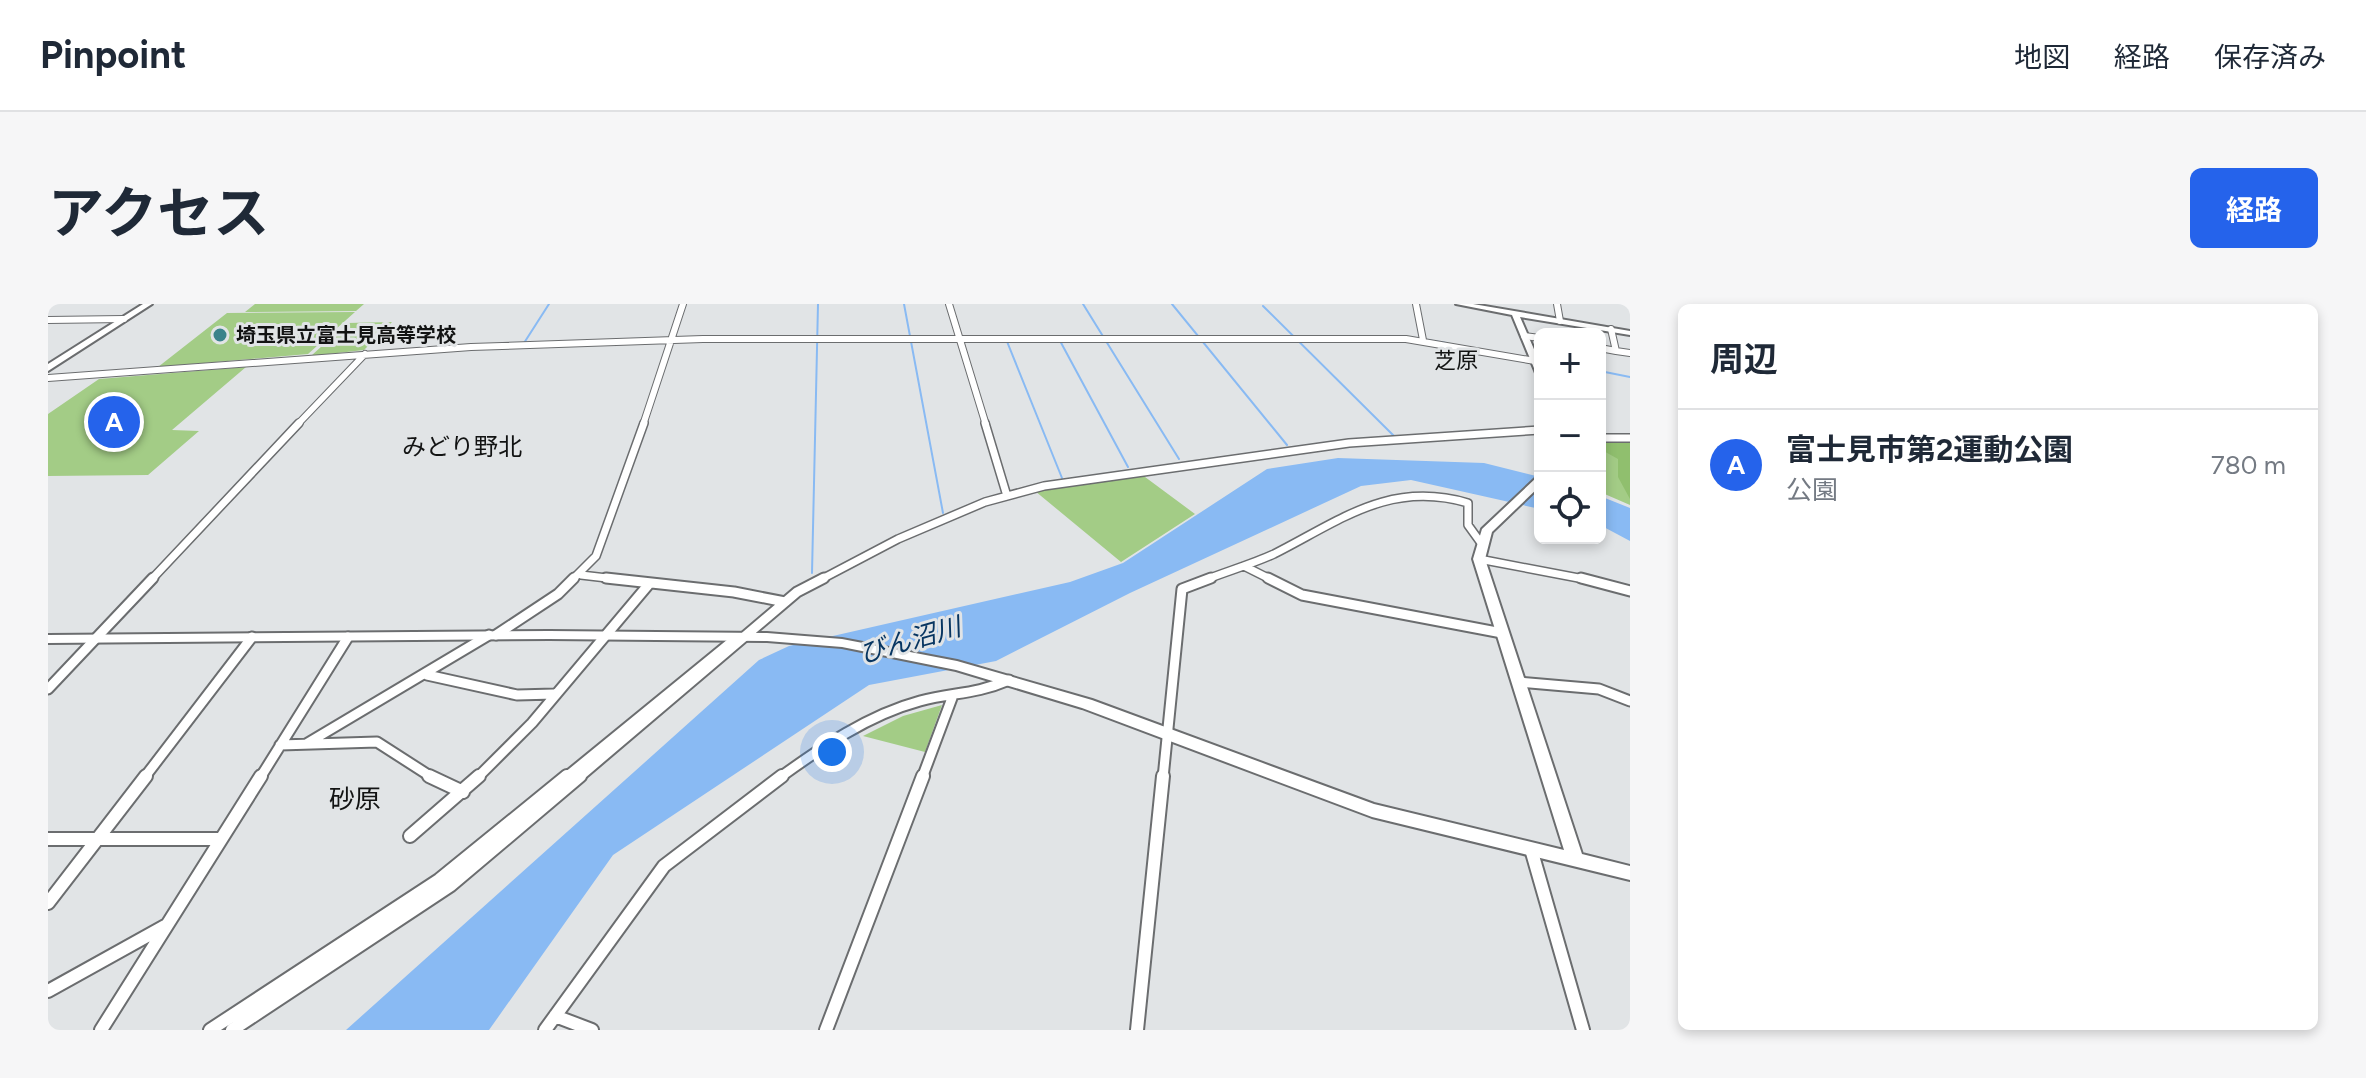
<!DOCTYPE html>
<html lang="ja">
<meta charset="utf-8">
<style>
:root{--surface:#fff;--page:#f6f6f7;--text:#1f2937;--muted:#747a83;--line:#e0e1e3;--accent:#2563eb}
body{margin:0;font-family:Figtree,"Noto Sans JP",sans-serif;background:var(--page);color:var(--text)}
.controls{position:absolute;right:24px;top:24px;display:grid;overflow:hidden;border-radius:12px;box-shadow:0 4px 12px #0003}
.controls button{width:72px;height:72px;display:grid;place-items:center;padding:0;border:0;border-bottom:2px solid var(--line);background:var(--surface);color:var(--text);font:40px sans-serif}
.you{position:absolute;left:784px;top:448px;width:28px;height:28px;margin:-20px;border:6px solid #fff;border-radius:50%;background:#1a73e8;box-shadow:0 0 0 12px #1a73e833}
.badge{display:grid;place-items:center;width:52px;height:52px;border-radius:50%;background:var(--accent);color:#fff;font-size:26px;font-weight:700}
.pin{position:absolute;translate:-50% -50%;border:4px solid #fff;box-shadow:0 2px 8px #0006}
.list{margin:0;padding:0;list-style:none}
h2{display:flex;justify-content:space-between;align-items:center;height:104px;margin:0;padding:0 32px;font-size:34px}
h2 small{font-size:26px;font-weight:400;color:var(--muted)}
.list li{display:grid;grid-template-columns:52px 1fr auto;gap:24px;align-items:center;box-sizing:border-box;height:112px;padding:0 32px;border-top:2px solid var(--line)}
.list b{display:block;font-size:30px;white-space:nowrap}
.list p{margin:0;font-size:26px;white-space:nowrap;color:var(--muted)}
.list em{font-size:26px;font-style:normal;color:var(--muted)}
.icon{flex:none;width:44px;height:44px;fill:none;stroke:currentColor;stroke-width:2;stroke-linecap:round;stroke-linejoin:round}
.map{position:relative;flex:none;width:1582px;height:726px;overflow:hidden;border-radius:12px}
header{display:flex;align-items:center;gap:48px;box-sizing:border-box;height:112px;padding:0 40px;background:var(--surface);border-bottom:2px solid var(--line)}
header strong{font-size:38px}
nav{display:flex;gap:44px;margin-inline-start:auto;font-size:28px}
.intro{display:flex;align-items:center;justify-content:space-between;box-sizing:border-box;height:192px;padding:0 48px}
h1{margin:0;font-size:56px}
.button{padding:20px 36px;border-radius:12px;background:var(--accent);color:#fff;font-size:28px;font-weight:700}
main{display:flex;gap:48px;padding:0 48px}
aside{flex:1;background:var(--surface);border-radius:12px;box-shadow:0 4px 12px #0003}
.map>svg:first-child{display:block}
.green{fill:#a3cc86}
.forest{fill:#90bf6e}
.water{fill:#89baf3}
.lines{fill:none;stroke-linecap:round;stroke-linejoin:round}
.stream{stroke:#89baf3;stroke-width:2}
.street-far3-casing{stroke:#6b6d6f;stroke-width:8}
.street-far2-casing{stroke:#6b6d6f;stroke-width:10}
.street-far1-casing{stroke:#6b6d6f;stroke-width:13}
.street-casing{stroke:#6b6d6f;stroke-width:16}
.secondary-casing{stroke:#6b6d6f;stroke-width:4}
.street-far3{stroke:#fff;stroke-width:6}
.street-far2{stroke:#fff;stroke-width:7}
.street-far1{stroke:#fff;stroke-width:9}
.street{stroke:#fff;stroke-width:12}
.secondary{fill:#fff;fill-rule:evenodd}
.poi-dot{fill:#3b838b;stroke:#e1e4e6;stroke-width:3}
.labels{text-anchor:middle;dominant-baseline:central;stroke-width:6;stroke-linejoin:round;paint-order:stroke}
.far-poi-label{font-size:20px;font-weight:bold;fill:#121313;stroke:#e1e4e6;text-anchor:start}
.far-neighbourhood-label{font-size:22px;fill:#121313;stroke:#e1e4e6}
.far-quarter-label{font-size:24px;fill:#121313;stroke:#e1e4e6}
.water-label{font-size:26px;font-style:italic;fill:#073561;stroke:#e1e4e6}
.neighbourhood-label{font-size:26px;fill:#121313;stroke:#e1e4e6}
</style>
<header>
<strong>Pinpoint</strong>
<nav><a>地図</a><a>経路</a><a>保存済み</a></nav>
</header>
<div class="intro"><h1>アクセス</h1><a class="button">経路</a></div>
<main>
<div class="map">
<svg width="1582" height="726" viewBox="0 0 1582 726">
<rect width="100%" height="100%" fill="#e1e4e6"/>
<path class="green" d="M207,0H316L308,7L197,8Z
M307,8L260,50L110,63L179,9Z
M344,18L316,46L263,52L299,19Z
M198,63L124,126L151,127L100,171L0,172V110L51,75Z
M1552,136H1582V201L1552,188Z
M1093,170L1147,210L1073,258L987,187Z
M894,401L877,448L815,432L855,412Z"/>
<path class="forest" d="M1582,138V195L1570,173V155L1552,145V139Z"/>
<path class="water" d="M1290,154L1436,159L1492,173V205L1363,176L1313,182L1082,289L948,357L821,381L565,551L441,726H298L711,356L741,342L1022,278L1075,259L1219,165Z
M1552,192L1582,204V237L1552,221Z"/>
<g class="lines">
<path class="stream" d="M856,0L895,209
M1035,0L1131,155
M1124,0L1239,141
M1215,2L1346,132
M1366,34L1398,39
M958,35L1014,174
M1011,35L1080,163
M476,39L501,0
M1552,67L1582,73
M764,269L770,0"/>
<defs>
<path id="street-far3" d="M901,0L938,121
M1368,0L1375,36
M1509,0L1512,17
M0,16L76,15
M1476,32L1492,34
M1552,44L1568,47L1563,25
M1568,47L1582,49
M0,74L423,43L655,35H1358L1487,57
M249,121L317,50
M595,121L635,0"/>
<path id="street-far2" d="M937,119L959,192
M1552,134H1582
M1431,255L1541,276
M1196,262L1224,276
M533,271L576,276
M103,276L251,119
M524,276L548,252L596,119
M772,276L850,235L937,198L996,182L1301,139L1492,126
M1157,276C1180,267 1204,260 1226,250C1293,216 1342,176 1420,199V221L1433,239"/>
<path id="street-far1" d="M558,274L686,288L737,298
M1220,274L1254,291L1454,329
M1533,274L1582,287
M448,331L510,290L526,274
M379,371L469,391L506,390
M1471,378L1551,385L1582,397
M0,385L105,274
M258,440L441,331
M232,441L329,438L385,474
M96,474L204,333
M212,474L300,333
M429,474L484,419L601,280
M517,474L686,336
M530,474L749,288L776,274
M731,474C774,443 820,411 872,397C905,388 926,391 961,376
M874,474L904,394
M1115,474L1134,285L1163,274"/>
<path id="street" d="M381,472L415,488
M362,532L431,472
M0,535H173
M1483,545L1535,726
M0,599L98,472
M0,687L117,622
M507,712L544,726
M53,726L213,472
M162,726L391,576L519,472
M184,726L403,581L532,472
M497,726L616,562L734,472
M778,726L875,472
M1089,726L1115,472"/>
<path id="secondary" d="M95,0H104L0,67V60Z
M1408,0H1425L1582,27V31L1472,13L1492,59V72L1488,69L1464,11Z
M1492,173V182L1444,228L1437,255L1534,550L1582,562V576L1324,513L1034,404L908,366L794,343L719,337L501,335L0,339V331L501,327L719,329L794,335L909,357L1044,396L1326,500L1516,546L1425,255L1434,225L1488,174Z"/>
</defs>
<use href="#street-far3" class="street-far3-casing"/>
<use href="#street-far2" class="street-far2-casing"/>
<use href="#street-far1" class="street-far1-casing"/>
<use href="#street" class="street-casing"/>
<use href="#secondary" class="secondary-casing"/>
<use href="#street-far3" class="street-far3"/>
<use href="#street-far2" class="street-far2"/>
<use href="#street-far1" class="street-far1"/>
<use href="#street" class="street"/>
<use href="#secondary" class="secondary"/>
</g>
<circle class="poi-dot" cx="172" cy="31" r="8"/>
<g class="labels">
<g class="far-poi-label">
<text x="188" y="31">埼玉県立富士見高等学校</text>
</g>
<g class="far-neighbourhood-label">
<text x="1408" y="56">芝原</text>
</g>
<g class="far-quarter-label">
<text x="414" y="142">みどり野北</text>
</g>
<g class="water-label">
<text transform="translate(862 336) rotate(-16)">びん沼川</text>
</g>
<g class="neighbourhood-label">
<text x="307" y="495">砂原</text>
</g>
</g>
</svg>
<div class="controls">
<button>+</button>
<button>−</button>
<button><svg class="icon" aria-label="locate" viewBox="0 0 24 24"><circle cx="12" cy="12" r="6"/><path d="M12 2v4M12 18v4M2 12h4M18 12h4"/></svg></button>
</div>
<div class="you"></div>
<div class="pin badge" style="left:66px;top:118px">A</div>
</div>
<aside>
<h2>周辺<small></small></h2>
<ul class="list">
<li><span class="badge">A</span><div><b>富士見市第2運動公園</b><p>公園</p></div><em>780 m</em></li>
</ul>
</aside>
</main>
